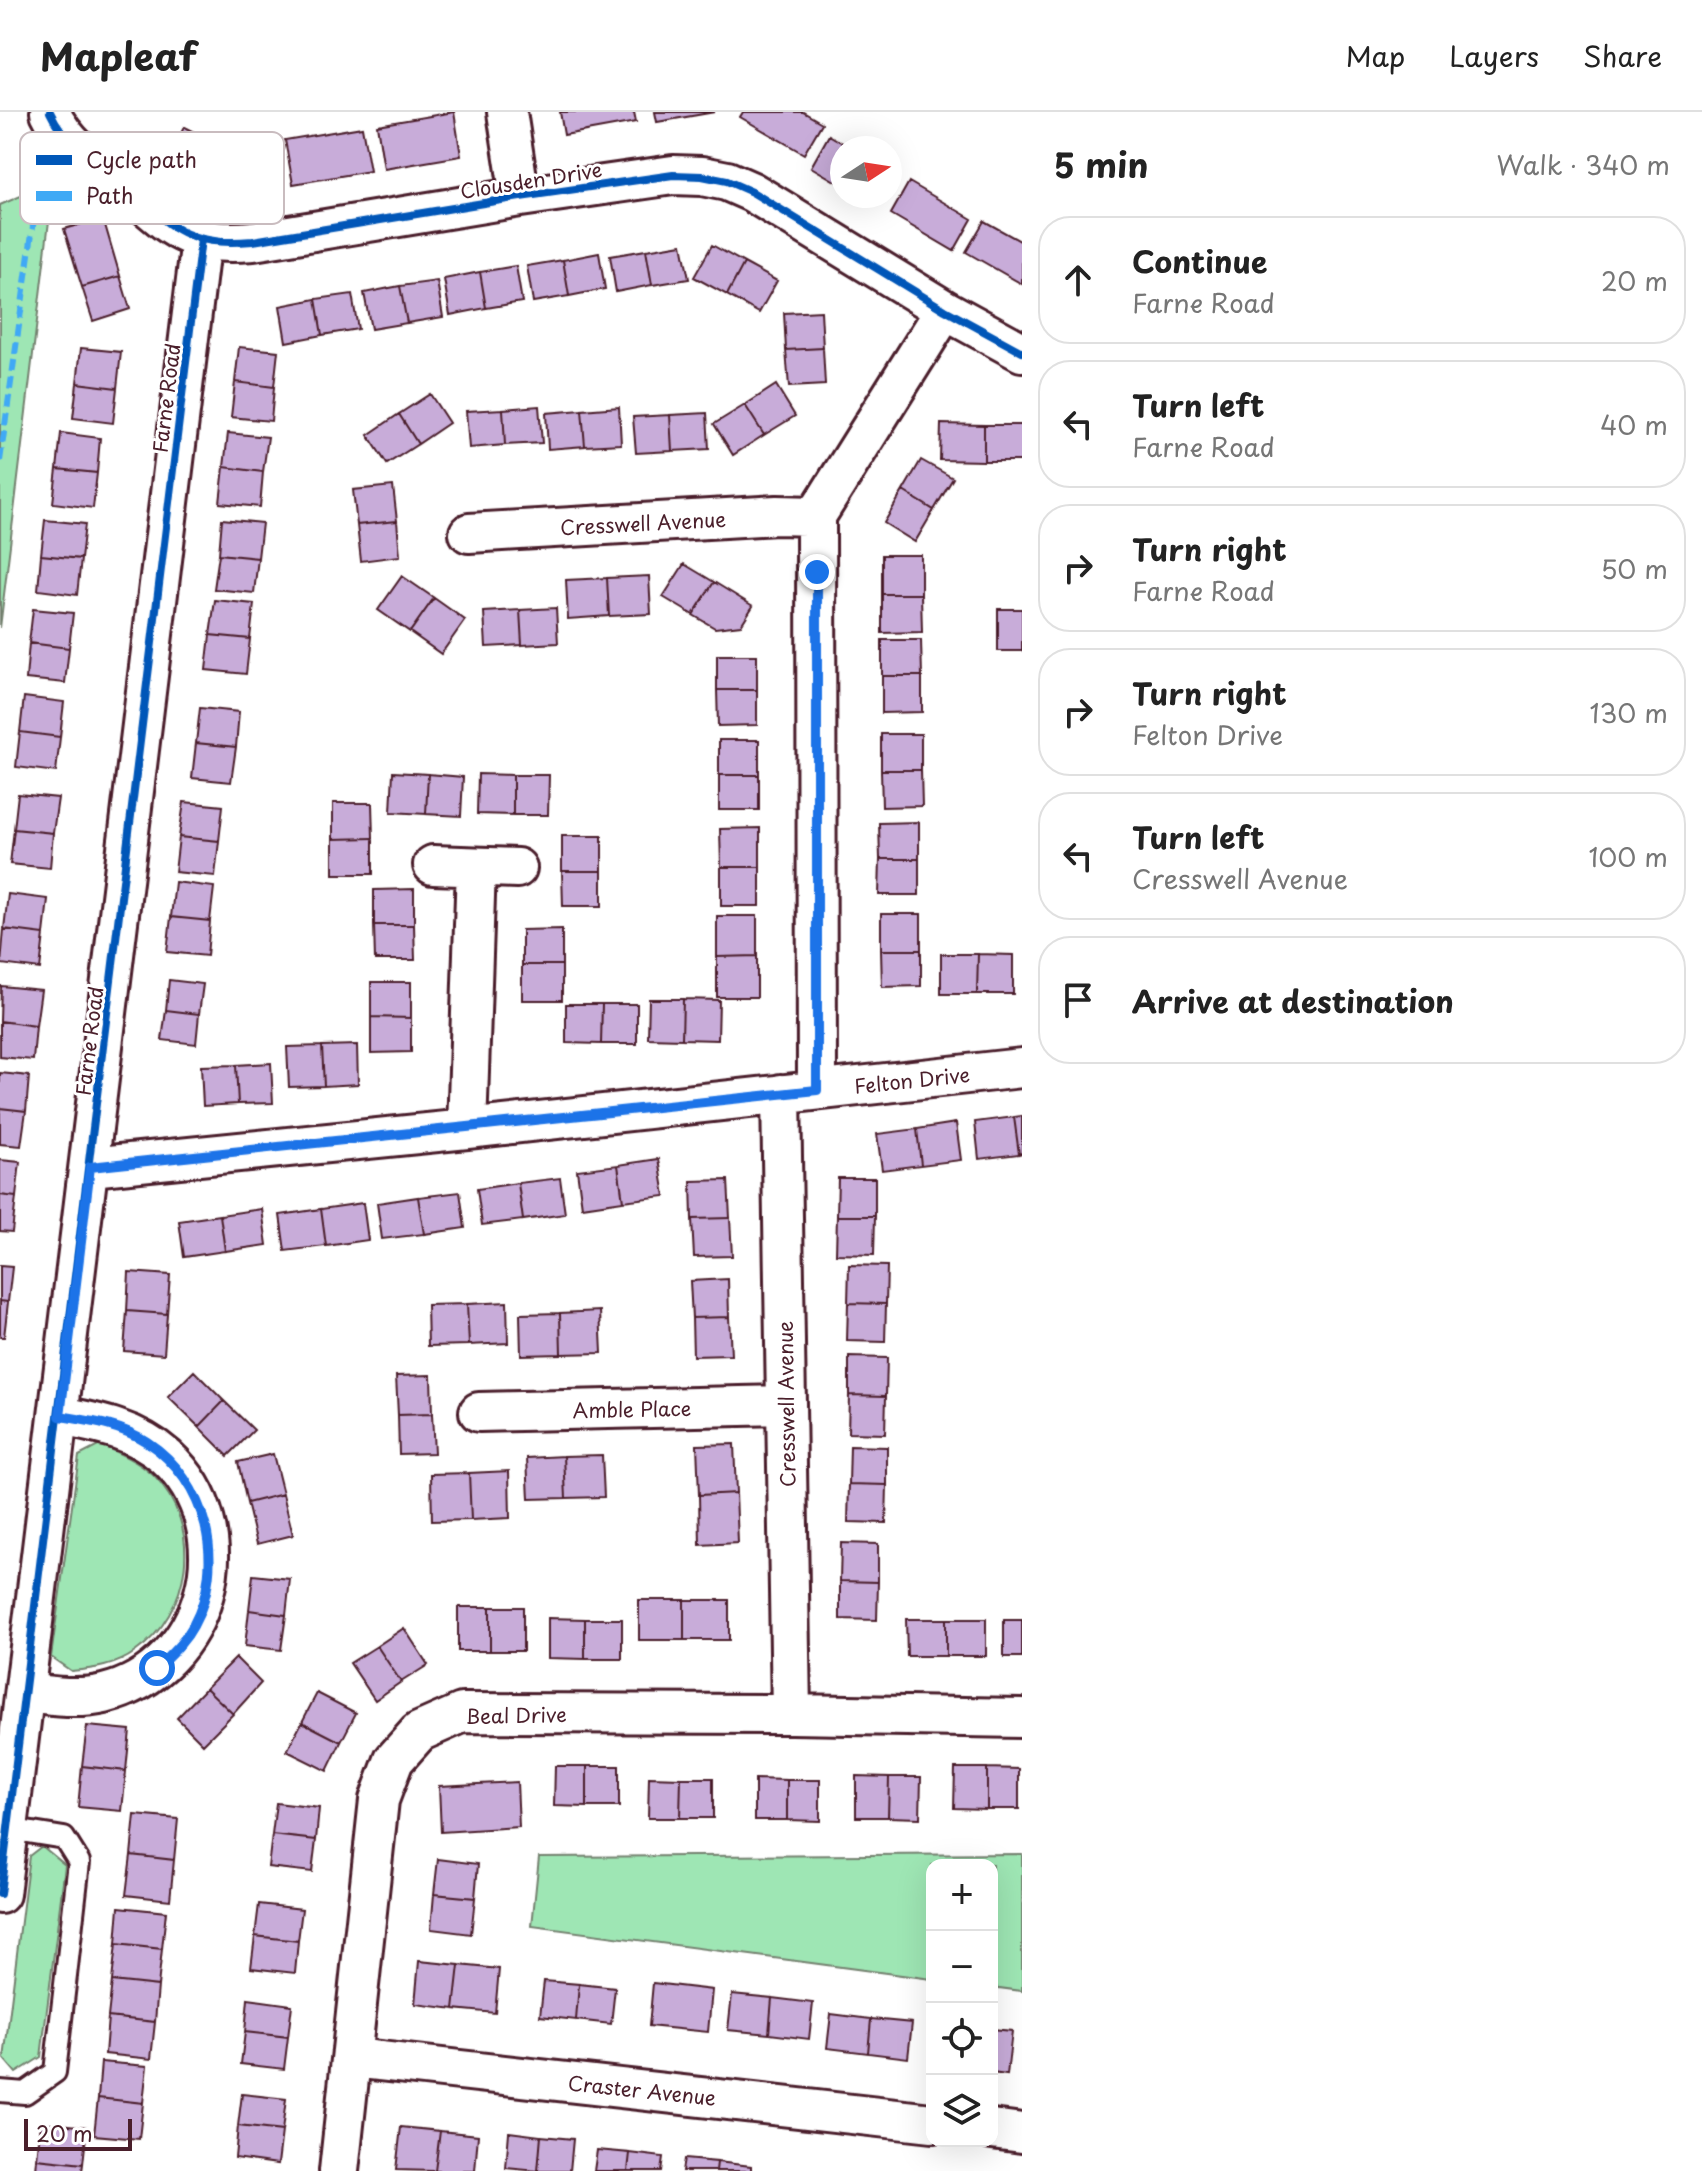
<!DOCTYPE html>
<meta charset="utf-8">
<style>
:root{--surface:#fff;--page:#f2f2f2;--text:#222;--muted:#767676;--line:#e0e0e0}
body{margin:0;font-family:"Playpen Sans",sans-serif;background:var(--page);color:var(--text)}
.controls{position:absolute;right:24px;bottom:24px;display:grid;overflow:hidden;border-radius:16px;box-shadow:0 8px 32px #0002}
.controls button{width:72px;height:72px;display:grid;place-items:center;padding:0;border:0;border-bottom:2px solid var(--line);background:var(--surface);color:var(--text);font:40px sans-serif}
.compass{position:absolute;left:830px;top:24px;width:72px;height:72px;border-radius:50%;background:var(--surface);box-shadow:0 8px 32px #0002;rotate:78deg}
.scale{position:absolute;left:24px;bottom:20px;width:108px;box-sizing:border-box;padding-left:8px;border:4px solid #4a1f2b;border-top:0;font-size:22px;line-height:28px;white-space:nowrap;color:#4a1f2b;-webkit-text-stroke:6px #fff;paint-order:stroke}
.stop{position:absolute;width:24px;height:24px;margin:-18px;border:6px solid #1a73e8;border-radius:50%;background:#fff}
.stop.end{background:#1a73e8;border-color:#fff;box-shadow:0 2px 8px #0008}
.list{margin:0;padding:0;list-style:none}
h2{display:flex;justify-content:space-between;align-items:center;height:104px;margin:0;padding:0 32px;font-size:34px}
h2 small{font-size:26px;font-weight:400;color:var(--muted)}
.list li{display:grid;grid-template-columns:52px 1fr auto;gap:24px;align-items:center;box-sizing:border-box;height:128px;margin:0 16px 16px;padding:0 16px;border:2px solid var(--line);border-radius:32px}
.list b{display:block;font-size:30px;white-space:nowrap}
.list p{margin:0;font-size:26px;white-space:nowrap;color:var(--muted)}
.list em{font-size:26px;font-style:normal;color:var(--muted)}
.icon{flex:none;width:44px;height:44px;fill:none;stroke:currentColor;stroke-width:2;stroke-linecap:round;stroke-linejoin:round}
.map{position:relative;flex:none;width:1022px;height:2059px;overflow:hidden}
header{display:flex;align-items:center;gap:48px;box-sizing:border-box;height:112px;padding:0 40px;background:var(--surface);border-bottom:2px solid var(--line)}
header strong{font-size:38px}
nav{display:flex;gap:44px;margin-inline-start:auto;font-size:28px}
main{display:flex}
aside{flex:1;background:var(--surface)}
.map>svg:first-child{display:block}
.green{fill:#9ee6b4;stroke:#748270;stroke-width:2}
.building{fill:#c8acd9;stroke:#4a1f2b;stroke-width:2}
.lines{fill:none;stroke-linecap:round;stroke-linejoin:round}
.service-casing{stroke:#4a1f2b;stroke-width:26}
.minor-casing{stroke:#4a1f2b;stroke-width:44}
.service{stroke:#fff;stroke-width:20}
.minor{stroke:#fff;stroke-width:38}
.quiet{stroke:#3fa9f5;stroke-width:6;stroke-dasharray:12 6;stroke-linecap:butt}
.cycleway-casing{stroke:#fff;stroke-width:13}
.cycleway{stroke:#0057b8;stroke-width:8}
.route{stroke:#1a73e8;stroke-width:10}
.labels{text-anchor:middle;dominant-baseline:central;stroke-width:6;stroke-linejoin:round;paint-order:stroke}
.street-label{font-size:20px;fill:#4a1f2b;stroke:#fff}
.key{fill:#fff;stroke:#c9bcbf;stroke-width:2}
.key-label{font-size:22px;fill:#4a1f2b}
</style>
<header>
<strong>Mapleaf</strong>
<nav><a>Map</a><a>Layers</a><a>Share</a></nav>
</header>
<main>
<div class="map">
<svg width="1022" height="2059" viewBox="0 0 1022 2059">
<rect width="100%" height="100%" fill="#fff"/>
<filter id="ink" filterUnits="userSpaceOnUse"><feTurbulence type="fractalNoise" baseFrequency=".0125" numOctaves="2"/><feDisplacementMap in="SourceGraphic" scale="16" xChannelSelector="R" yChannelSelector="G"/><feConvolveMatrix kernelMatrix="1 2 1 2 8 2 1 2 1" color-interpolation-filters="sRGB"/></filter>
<g filter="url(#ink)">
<path class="green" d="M55,59L0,516V93L21,84Z
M100,1333C119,1341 138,1349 153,1363C204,1414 192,1500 135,1540C116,1554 94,1557 71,1559L51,1545L79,1344Z
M42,1734L65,1753L41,1945L16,1961L4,1947L29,1744Z
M1022,1742V1879L992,1875V1753H932V1867L532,1814L539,1745Z"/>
<path class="building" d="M454,0L461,44L384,57L377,13Z
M560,0H634L636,10L564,23Z
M655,0H715L657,10Z
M743,0H803L822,11L804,42L740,5Z
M184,15L254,50L234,89L165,54Z
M362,15L370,59L293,72L285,28Z
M829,23L851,36H842V73L811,55Z
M909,70L972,107L954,139L891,102Z
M103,106L120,164L82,175L64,117Z
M984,109L1022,130V172L966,140Z
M682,132L689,167L652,173L646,138Z
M712,133L744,151L727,183L694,165Z
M646,138L652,173L616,180L610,144Z
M599,141L605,177L569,184L563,148Z
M563,148L569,184L533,190L527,154Z
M744,151L777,169L759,201L727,183Z
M516,154L522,190L486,196L480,160Z
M480,160L486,196L450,203L444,167Z
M120,164L130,197L93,209L82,175Z
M437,169L443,205L407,211L400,174Z
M400,174L407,211L371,217L364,181Z
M352,182L358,217L322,223L316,187Z
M316,187L322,223L286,230L280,194Z
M821,199L823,236L786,238L784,201Z
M239,235L278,239L274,275L235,270Z
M81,236L121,240L117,276L77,271Z
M823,236L825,273L789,275L786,238Z
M235,270L274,275L271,309L231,305Z
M77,271L117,276L113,311L73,306Z
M776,273L795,304L764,323L745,293Z
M430,282L449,311L418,332L399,302Z
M745,293L764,323L733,343L714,312Z
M539,294L542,331L505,333L503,297Z
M619,295L621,332L585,334L582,298Z
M503,297L505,333L469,336L466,299Z
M582,298L585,334L548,337L546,301Z
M707,301L709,337L672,339L670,303Z
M399,302L418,332L387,352L368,323Z
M670,303L672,339L636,341L633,305Z
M941,312L984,313V349L940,348Z
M984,313H1022V349H984Z
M61,321L100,326L97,361L57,357Z
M228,321L268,325L263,360L224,355Z
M921,348L953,366L934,398L903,379Z
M224,355L263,360L260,395L220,391Z
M57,357L97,361L93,396L53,391Z
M393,374L397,409L357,413L353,378Z
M903,379L934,398L915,430L884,411Z
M222,407L262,411L258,446L219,442Z
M45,408L85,412L81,447L41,443Z
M397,409L400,444L361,449L357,413Z
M219,442L258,446L254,481L214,477Z
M41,443L81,447L77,483L38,478Z
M882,443H921V482H882Z
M684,452L714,470L693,503L663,485Z
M402,464L434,486L410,520L378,498Z
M649,464L651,502L609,504L607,466Z
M607,466L609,504L568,507L566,468Z
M714,470L753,494L741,513L715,516L693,503Z
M882,482H921L922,520L882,521Z
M434,486L465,508L441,542L410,520Z
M215,488L254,492L250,527L210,523Z
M556,496L558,531L522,533L520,498Z
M33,497L73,501L69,536L29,531Z
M998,497H1022V539H998Z
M520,498L522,533L486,535L484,500Z
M210,523L250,527L246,562L206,558Z
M882,528H921L922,564H882Z
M29,531L69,536L65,571L26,567Z
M717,543H757V578H717Z
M882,564H922V600L882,601Z
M717,578H757V613L718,614Z
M24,585L64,590L60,625L20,620Z
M200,596L239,600L236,635L196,631Z
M20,620L60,625L56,660L16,655Z
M881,622H921V658H881Z
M719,628H759V663H719Z
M196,631L236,635L231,670L192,666Z
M881,658H921L922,694L882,695Z
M393,660L428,662L426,702L391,700Z
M428,662L463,665L461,704L426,702Z
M478,662L513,663V703L477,702Z
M513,663H549L548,703H513Z
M719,663H759V698H719Z
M18,682L58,686L53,721L14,717Z
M184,690L223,694L219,729L179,725Z
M333,691H372L373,726L333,727Z
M919,710V747H880L879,711Z
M760,716V755H721L720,717Z
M14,717L53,721L50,756L10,752Z
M562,724H602V759H562Z
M179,725L219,729L215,764L175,760Z
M373,726V762H333V727Z
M880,747H919V783H879Z
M721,755H760V794H721Z
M562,759H602V794H563Z
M175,770L214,775L210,809L171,805Z
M414,777V813H374V778Z
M8,782L48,787L44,822L4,817Z
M881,802H921V838H881Z
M717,804H757V844L717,845Z
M171,805L210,809L207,844L167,840Z
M374,813H414L415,848H375Z
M4,817L44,822L40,857L1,852Z
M562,817V853H522V818Z
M881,838H921V874L882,875Z
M941,842H978L977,882H941Z
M978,842L1013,843V882H977Z
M757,844V885H717V845Z
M522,853H562V888H522Z
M169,868L203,872L199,902L166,898Z
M371,870H411V906L371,905Z
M1,874L41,878L36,914L0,909Z
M649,887H683L682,927L648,926Z
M683,887L719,888L718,928L682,927Z
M566,892H602L601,932L566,931Z
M602,892H637V932H601Z
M166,898L199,902L196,932L162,928Z
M371,905L411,906V940L371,941Z
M0,909L36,914L33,948L0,945Z
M357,933L358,972L324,974L322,934Z
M322,934L324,974L289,975L287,935Z
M271,951L273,991L238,992L236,953Z
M236,953L238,992L203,994L201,954Z
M0,961L29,964L26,999L0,996Z
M0,996L26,999L21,1034L0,1032Z
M1022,1004V1041L1019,1042L1014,1005Z
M1014,1005L1019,1042L979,1047L975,1010Z
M956,1011L961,1048L921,1053L917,1017Z
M917,1017L921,1053L882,1058L877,1022Z
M659,1047L665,1084L623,1089L618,1053Z
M0,1048L20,1050L16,1085L0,1083Z
M618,1053L623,1089L582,1095L577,1058Z
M560,1066L565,1102L523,1108L518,1071Z
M838,1066H875V1104H837Z
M728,1068L730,1106L692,1107L691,1069Z
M518,1071L523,1108L482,1113L477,1077Z
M460,1080L465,1116L424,1122L418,1085Z
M0,1083L16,1085L12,1120L0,1119Z
M418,1085L424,1122L382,1127L377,1091Z
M363,1091L368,1128L326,1134L321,1097Z
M262,1097L267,1133L225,1139L220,1103Z
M321,1097L326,1134L285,1139L280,1103Z
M220,1103L225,1139L184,1145L179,1109Z
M837,1104H875L874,1143L836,1142Z
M730,1106L732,1144L694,1145L692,1107Z
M849,1153L887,1154L886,1192L848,1191Z
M0,1154L12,1155L8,1190L0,1189Z
M129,1160L170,1163L167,1202L127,1199Z
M728,1167L729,1205L692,1206L690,1169Z
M0,1189L8,1190L4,1225H0Z
M507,1190L508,1231L469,1233L467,1192Z
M848,1191L886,1192L885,1230L847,1229Z
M467,1192L469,1233L428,1234L427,1193Z
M127,1199L167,1202L164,1242L124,1239Z
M600,1199L602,1241L561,1242L560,1201Z
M560,1201L561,1242L521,1243L520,1202Z
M729,1205L731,1243L693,1244L692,1206Z
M849,1245L887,1246L886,1284L849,1283Z
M194,1259L224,1289L199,1315L168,1285Z
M431,1263L432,1302L398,1303L396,1264Z
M849,1283L886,1284L885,1322L848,1321Z
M224,1289L254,1318L228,1344L199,1315Z
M432,1302L434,1341L399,1342L398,1303Z
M734,1332L736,1381L699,1383L697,1333Z
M850,1334L887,1335V1373L849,1372Z
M273,1342L283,1382L247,1391L238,1350Z
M602,1343L604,1385L566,1386L564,1344Z
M564,1344L566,1386L529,1387L527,1346Z
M509,1359L510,1406L471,1408L469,1361Z
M469,1361L471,1408L432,1409L431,1362Z
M849,1372L887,1373L886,1411L848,1410Z
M736,1381L738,1431L700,1433L699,1383Z
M283,1382L293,1423L257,1432L247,1391Z
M841,1431L878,1432V1470L840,1469Z
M253,1463L290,1467L286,1503L249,1498Z
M840,1469L878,1470L877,1508L840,1507Z
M639,1488H684V1528H639Z
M684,1488H729V1528H684Z
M458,1495H490V1539H458Z
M490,1495H523V1539H490Z
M249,1498L286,1503L281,1538L245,1534Z
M548,1506L585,1507V1547L548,1546Z
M585,1507H622V1547H585Z
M906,1507H946V1544H907Z
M946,1507H986V1544H946Z
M1004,1508H1022V1545H1004Z
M404,1516L428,1553L401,1570L377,1534Z
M377,1534L401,1570L375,1588L350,1551Z
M236,1546L261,1571L233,1602L206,1576Z
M206,1576L233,1602L203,1632L177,1606Z
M317,1581L356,1601L341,1630L302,1610Z
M302,1610L341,1630L327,1659L287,1639Z
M87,1614L130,1618L126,1659L82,1654Z
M82,1654L126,1659L122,1699L78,1695Z
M555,1654H587V1695L554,1694Z
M587,1654H619V1695H587Z
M955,1656H987V1697L954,1696Z
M987,1656L1019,1657V1697H987Z
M856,1664L889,1665L888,1705H856Z
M649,1665L681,1666L680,1706H648Z
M889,1665H921L920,1706L888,1705Z
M681,1666H713V1706H680Z
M755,1667L787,1668V1708H755Z
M787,1668H820V1709L787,1708Z
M517,1670L519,1715L441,1720L439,1674Z
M276,1691L319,1696L316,1728L272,1723Z
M135,1703L178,1707L174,1748L131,1743Z
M272,1723L316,1728L312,1760L268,1755Z
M131,1743L174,1748L170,1788L126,1783Z
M438,1747L478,1752L475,1786L434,1782Z
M434,1782L475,1786L471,1822L431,1817Z
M259,1792L302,1797L298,1829L255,1824Z
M119,1795L166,1800L162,1837L116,1832Z
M255,1824L298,1829L295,1861L251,1856Z
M116,1832L162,1837L158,1874L112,1869Z
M419,1849L459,1853L454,1897L415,1892Z
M459,1853L499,1857L495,1901L454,1897Z
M112,1869L158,1874L155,1910L108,1905Z
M544,1869L579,1872L576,1908L540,1904Z
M653,1871L712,1878L708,1920L649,1914Z
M579,1872L615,1876L611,1912L576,1908Z
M732,1882L772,1886L769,1922L728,1918Z
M772,1886L813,1891L809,1927L769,1922Z
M248,1887L292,1893L288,1925L245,1920Z
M831,1902L871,1907L868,1941L827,1936Z
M108,1905L155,1910L151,1947L105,1942Z
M871,1907L912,1911L908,1946L868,1941Z
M992,1917L1012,1919L1007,1963L992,1961Z
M245,1920L288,1925L284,1957L241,1952Z
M101,1950L147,1954L143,1991L98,1986Z
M242,1982L286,1987L282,2019L238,2014Z
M98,1986L143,1991L139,2027L94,2023Z
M41,2010L87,2015L83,2052L37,2047Z
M238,2014L282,2019L278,2052L235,2046Z
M401,2015L440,2019L435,2059L396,2058Z
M440,2019L478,2023L475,2059H435Z
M509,2020L541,2024L538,2059L506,2056Z
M541,2024L573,2027L570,2059H538Z
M597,2038L630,2041L628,2059H594Z
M630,2041L663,2045L661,2059H628Z
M37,2047L83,2052L82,2059H36Z
M684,2047L717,2050L716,2059H682Z
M717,2050L751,2054V2059H716Z"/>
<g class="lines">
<defs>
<path id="service" d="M0,1979L25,1981L55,1960L79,1750L64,1726L8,1717"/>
<path id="minor" d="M50,0C67,37 106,61 137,86C153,98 168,114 187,122C209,131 230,131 253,129L520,85L673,63L702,64L727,69L752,80L945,198L1022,240
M507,0L520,85
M469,421L777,403L816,404
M433,753L517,756
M817,978L816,404L945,198
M781,982L791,1602
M467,1017L476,755
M90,1055L467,1017L1022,956
M479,1300L786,1293
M25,1581C50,1584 79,1588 104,1582C208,1557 246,1418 166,1345C136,1318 98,1311 60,1304
M0,1782L201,127
M353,1946L932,2011
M992,2017L1022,2021
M339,2059L379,1688L394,1648L419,1620L462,1601L791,1602L1022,1606"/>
</defs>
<use href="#service" class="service-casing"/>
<use href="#minor" class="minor-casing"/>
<use href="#service" class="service"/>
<use href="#minor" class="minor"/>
<path class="quiet" d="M0,349L40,64"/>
<defs>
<path id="cycleway" d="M50,0C67,37 106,61 137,86C153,98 168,114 187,122C209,131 230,131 253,129L520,85L673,63L702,64L727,69L752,80L945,198L1022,240
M0,1782L201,127"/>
</defs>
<use href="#cycleway" class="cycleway-casing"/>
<use href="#cycleway" class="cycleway"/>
</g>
</g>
<g class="lines" filter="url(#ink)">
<path class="route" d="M157,1556C170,1543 184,1531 193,1514C227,1452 207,1369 147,1330C121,1313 90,1309 60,1304L90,1055L817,978V460"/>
</g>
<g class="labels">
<g class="street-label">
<text transform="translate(531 68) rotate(-9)">Clousden Drive</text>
<text transform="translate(166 286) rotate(-83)">Farne Road</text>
<text transform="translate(643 411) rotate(-3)">Cresswell Avenue</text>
<text transform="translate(89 929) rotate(-83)">Farne Road</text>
<text transform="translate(912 968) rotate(-6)">Felton Drive</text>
<text transform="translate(786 1292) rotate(-91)">Cresswell Avenue</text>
<text transform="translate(632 1297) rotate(-1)">Amble Place</text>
<text transform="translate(516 1603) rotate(-1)">Beal Drive</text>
<text transform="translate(642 1978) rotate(6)">Craster Avenue</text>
</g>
</g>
<rect x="20" y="20" width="264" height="92" rx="12" class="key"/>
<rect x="36" y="43" width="36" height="10" fill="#0057b8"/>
<rect x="36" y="79" width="36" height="10" fill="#3fa9f5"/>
<g class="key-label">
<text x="86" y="56">Cycle path</text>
<text x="86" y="92">Path</text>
</g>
</svg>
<div class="controls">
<button>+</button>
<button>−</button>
<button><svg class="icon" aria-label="locate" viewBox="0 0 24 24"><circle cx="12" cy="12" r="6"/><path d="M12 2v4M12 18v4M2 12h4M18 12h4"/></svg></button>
<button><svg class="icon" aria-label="layers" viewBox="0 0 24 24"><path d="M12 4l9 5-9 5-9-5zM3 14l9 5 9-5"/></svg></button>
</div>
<svg class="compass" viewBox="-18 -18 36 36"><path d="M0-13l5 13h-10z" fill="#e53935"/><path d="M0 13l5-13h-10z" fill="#767676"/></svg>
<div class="scale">20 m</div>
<div class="stop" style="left:157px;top:1556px"></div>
<div class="stop end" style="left:817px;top:460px"></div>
</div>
<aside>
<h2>5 min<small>Walk · 340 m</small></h2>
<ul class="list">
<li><svg class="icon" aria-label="ahead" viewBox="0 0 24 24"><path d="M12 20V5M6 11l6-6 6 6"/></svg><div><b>Continue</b><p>Farne Road</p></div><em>20 m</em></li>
<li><svg class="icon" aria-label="left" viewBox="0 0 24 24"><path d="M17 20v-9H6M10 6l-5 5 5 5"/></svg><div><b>Turn left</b><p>Farne Road</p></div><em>40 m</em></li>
<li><svg class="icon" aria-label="right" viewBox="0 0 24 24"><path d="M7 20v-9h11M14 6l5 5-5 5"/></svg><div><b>Turn right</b><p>Farne Road</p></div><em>50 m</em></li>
<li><svg class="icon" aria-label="right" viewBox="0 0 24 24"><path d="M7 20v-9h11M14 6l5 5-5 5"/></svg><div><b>Turn right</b><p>Felton Drive</p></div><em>130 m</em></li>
<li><svg class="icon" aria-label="left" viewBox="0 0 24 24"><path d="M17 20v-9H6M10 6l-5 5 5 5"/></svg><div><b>Turn left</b><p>Cresswell Avenue</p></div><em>100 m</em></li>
<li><svg class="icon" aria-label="arrive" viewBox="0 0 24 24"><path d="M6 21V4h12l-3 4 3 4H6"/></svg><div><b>Arrive at destination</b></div></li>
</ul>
</aside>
</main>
